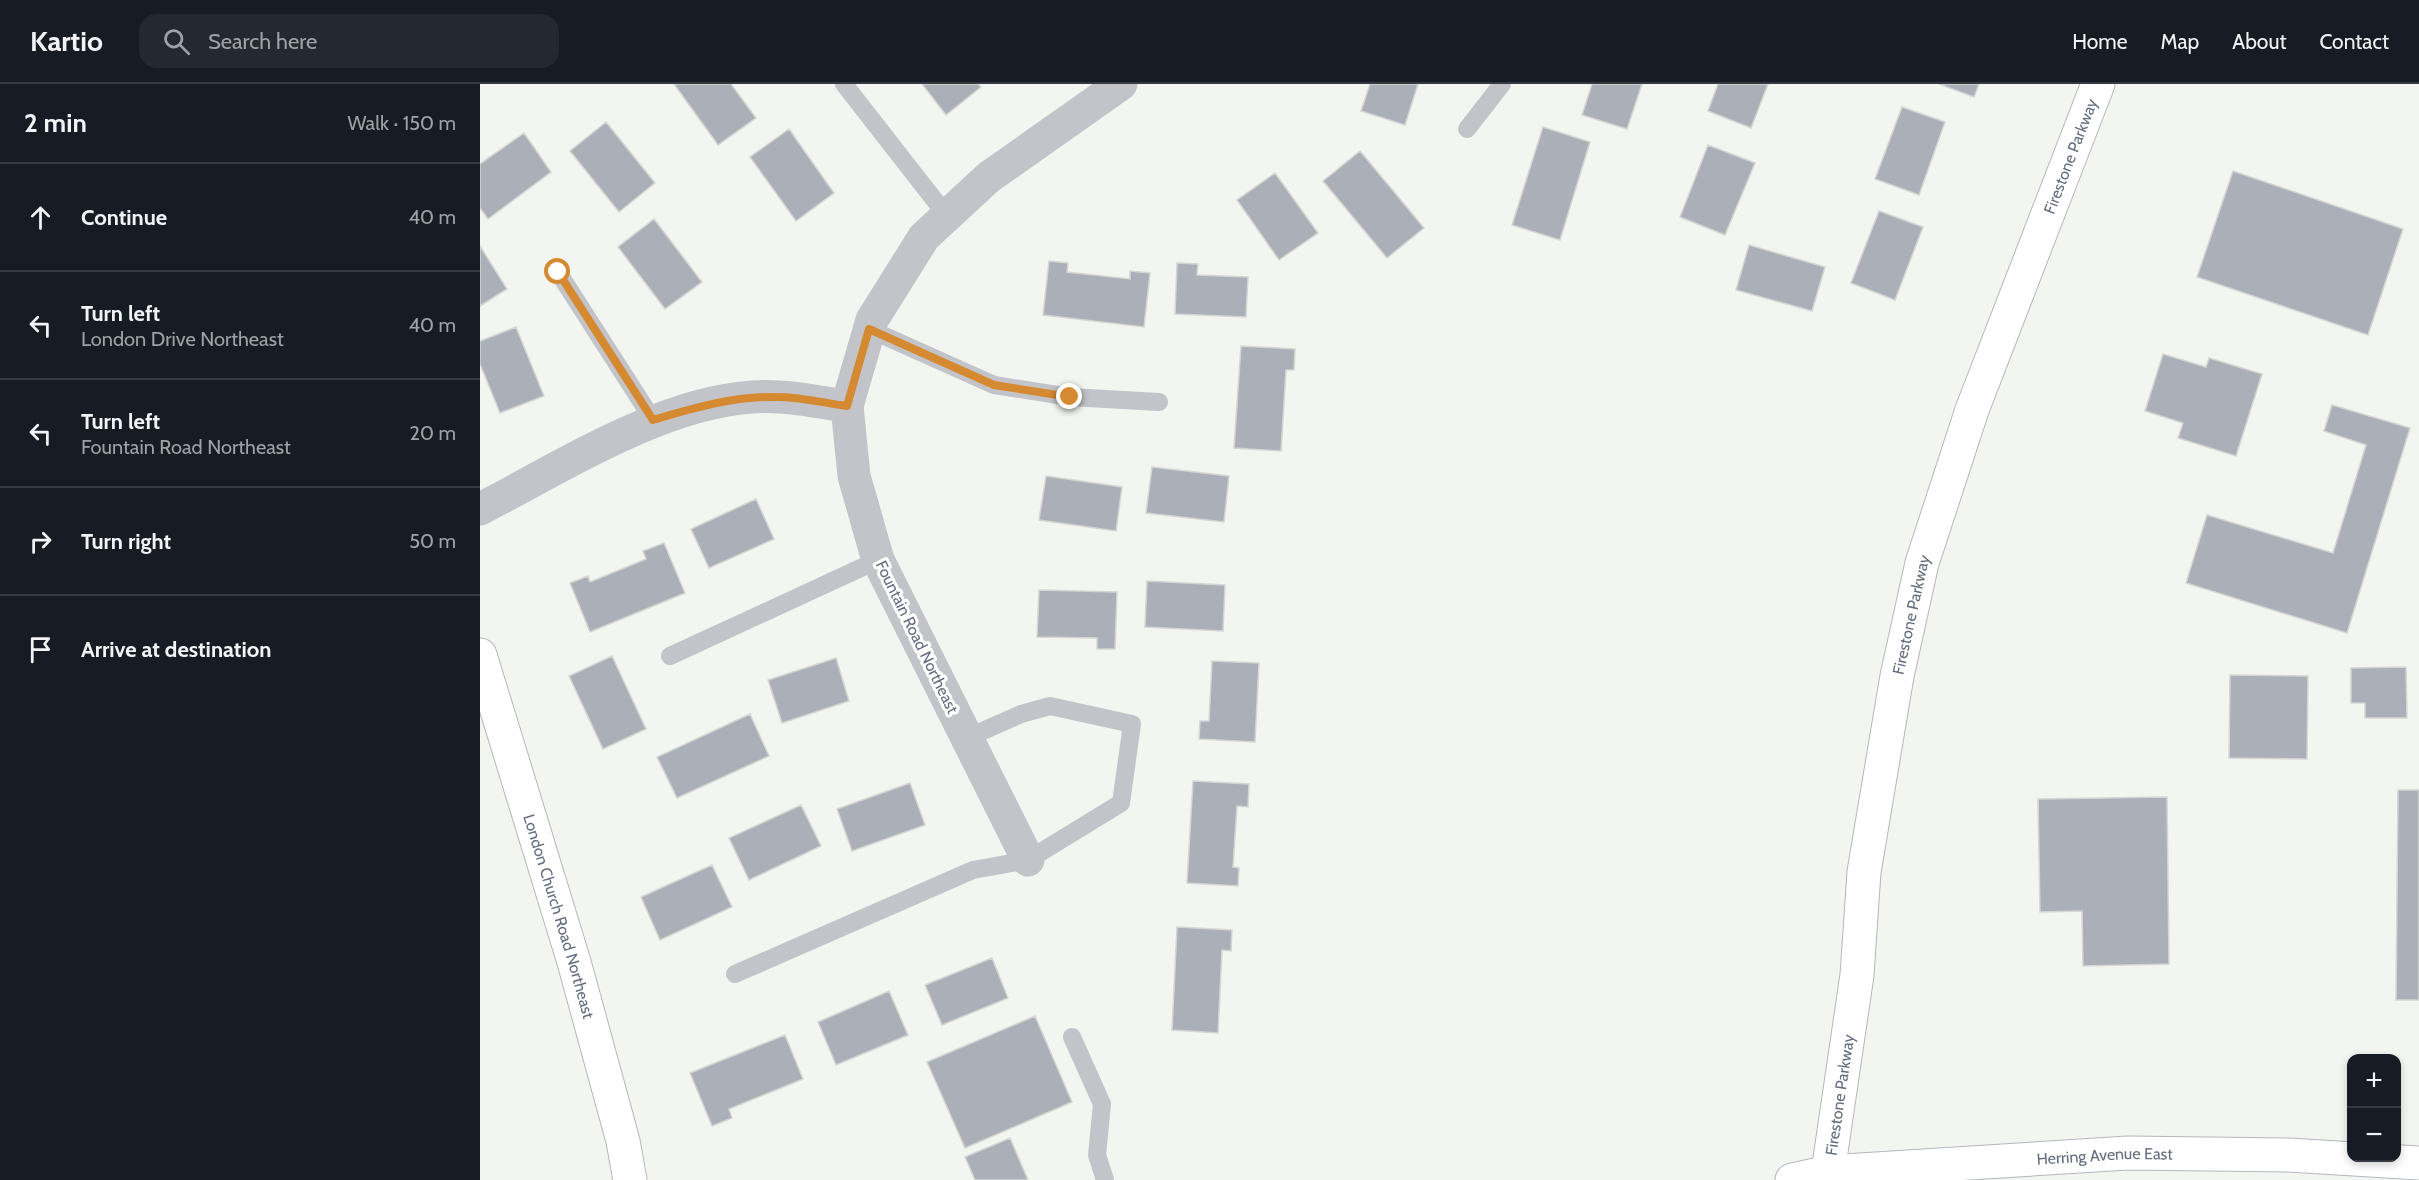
<!DOCTYPE html>
<meta charset="utf-8">
<style>
:root{--surface:#171b24;--page:#242831;--text:#f1f3f6;--muted:#9ea1a6;--line:#363941}
body{margin:0;font-family:Cabin,sans-serif;background:var(--page);color:var(--text)}
.controls{position:absolute;right:18px;bottom:18px;display:grid;overflow:hidden;border-radius:12px;box-shadow:0 3px 9px #0003}
.controls button{width:54px;height:54px;display:grid;place-items:center;padding:0;border:0;border-bottom:2px solid var(--line);background:var(--surface);color:var(--text);font:30px sans-serif}
.stop{position:absolute;width:18px;height:18px;margin:-14px;border:4px solid #d58931;border-radius:50%;background:#fff}
.stop.end{background:#d58931;border-color:#fff;box-shadow:0 2px 6px #0008}
.list{margin:0;padding:0;list-style:none}
h2{display:flex;justify-content:space-between;align-items:center;height:78px;margin:0;padding:0 24px;font-size:26px}
h2 small{font-size:20px;font-weight:400;color:var(--muted)}
.list li{display:grid;grid-template-columns:39px 1fr auto;gap:18px;align-items:center;box-sizing:border-box;height:108px;padding:0 24px;border-top:2px solid var(--line)}
.list b{display:block;font-size:22px;white-space:nowrap}
.list p{margin:0;font-size:20px;white-space:nowrap;color:var(--muted)}
.list em{font-size:20px;font-style:normal;color:var(--muted)}
.icon{flex:none;width:33px;height:33px;fill:none;stroke:currentColor;stroke-width:2;stroke-linecap:round;stroke-linejoin:round}
.map{position:relative;flex:none;width:1939px;height:1096px;overflow:hidden}
header{display:flex;align-items:center;gap:36px;box-sizing:border-box;height:84px;padding:0 30px;background:var(--surface);border-bottom:2px solid var(--line)}
header strong{font-size:28px}
nav{display:flex;gap:33px;margin-inline-start:auto;font-size:21px}
.search{width:420px;height:54px;background:var(--page);display:flex;align-items:center;gap:15px;box-sizing:border-box;padding:0 21px;border-radius:18px;color:var(--muted);font-size:22px}
main{display:flex}
aside{flex:1;background:var(--surface)}
.map>svg:first-child{display:block}
.building{fill:#abafb7;stroke:#d5d6d4;stroke-width:1.5}
.lines{fill:none;stroke-linecap:round;stroke-linejoin:round}
.secondary-casing{stroke:#b5b7bd;stroke-width:35}
.lane{stroke:#c3c4c9;stroke-width:18}
.street{stroke:#c3c4c9;stroke-width:33}
.secondary{stroke:#fff;stroke-width:33}
.route{stroke:#d58931;stroke-width:8}
.labels{text-anchor:middle;dominant-baseline:central;stroke-width:6;stroke-linejoin:round;paint-order:stroke}
.street-label{font-size:16px;fill:#666c80;stroke:#fff}
</style>
<header>
<strong>Kartio</strong>
<div class="search"><svg class="icon" aria-label="search" viewBox="0 0 24 24"><circle cx="10" cy="10" r="6"/><path d="M15 15l6 6"/></svg>Search here</div>
<nav><a>Home</a><a>Map</a><a>About</a><a>Contact</a></nav>
</header>
<main>
<aside>
<h2>2 min<small>Walk · 150 m</small></h2>
<ul class="list">
<li><svg class="icon" aria-label="ahead" viewBox="0 0 24 24"><path d="M12 20V5M6 11l6-6 6 6"/></svg><div><b>Continue</b></div><em>40 m</em></li>
<li><svg class="icon" aria-label="left" viewBox="0 0 24 24"><path d="M17 20v-9H6M10 6l-5 5 5 5"/></svg><div><b>Turn left</b><p>London Drive Northeast</p></div><em>40 m</em></li>
<li><svg class="icon" aria-label="left" viewBox="0 0 24 24"><path d="M17 20v-9H6M10 6l-5 5 5 5"/></svg><div><b>Turn left</b><p>Fountain Road Northeast</p></div><em>20 m</em></li>
<li><svg class="icon" aria-label="right" viewBox="0 0 24 24"><path d="M7 20v-9h11M14 6l5 5-5 5"/></svg><div><b>Turn right</b></div><em>50 m</em></li>
<li><svg class="icon" aria-label="arrive" viewBox="0 0 24 24"><path d="M6 21V4h12l-3 4 3 4H6"/></svg><div><b>Arrive at destination</b></div></li>
</ul>
</aside>
<div class="map">
<svg width="1939" height="1096" viewBox="0 0 1939 1096">
<rect width="100%" height="100%" fill="#f3f5f1"/>
<path class="building" d="M194,0H251L276,34L238,61Z
M442,0H498L501,3L466,31Z
M890,0H938L925,41L881,27Z
M1112,0H1162L1147,45L1102,31Z
M1238,0H1288L1271,44L1228,27Z
M1459,0H1499L1494,13Z
M1422,23L1465,38L1439,111L1395,95Z
M126,38L175,99L139,128L90,67Z
M1063,43L1110,58L1080,156L1032,141Z
M309,45L354,109L316,137L270,73Z
M44,49L71,88L8,135L0,124V80Z
M1228,61L1275,79L1245,151L1200,133Z
M880,67L944,144L907,174L843,97Z
M1753,87L1923,145L1888,251L1717,193Z
M795,89L838,149L799,176L757,116Z
M1399,127L1443,143L1415,216L1371,199Z
M174,135L222,198L185,225L138,163Z
M1269,161L1345,183L1332,227L1256,206Z
M0,162L27,205L0,222Z
M569,177L588,179L587,188L650,195V187L670,189L664,243L563,231Z
M697,179L718,180L717,191L768,193L766,233L695,230Z
M36,243L64,312L20,329L0,280V257Z
M761,262L815,265L814,286H806L801,367L754,364Z
M1683,270L1726,283L1729,274L1782,290L1756,372L1698,354L1703,339L1665,327Z
M1852,321L1930,344L1867,549L1706,499L1727,431L1853,469L1886,361L1844,347Z
M672,383L749,392L744,438L666,429Z
M566,392L642,403L636,447L559,436Z
M276,415L294,455L229,484L211,445Z
M184,459L205,509L110,548L90,499L108,492L110,498L166,475L163,467Z
M667,497L745,501L743,547L665,543Z
M559,506L637,508L635,565H617V554L557,553Z
M132,572L166,645L123,665L89,592Z
M356,574L369,617L302,639L288,596Z
M732,577L779,579L775,658L719,655L720,637H729Z
M1926,583L1927,634H1885V619H1871V584Z
M1750,591L1828,592L1827,675L1749,674Z
M270,630L289,672L197,714L177,673Z
M713,697L769,700L768,723L757,722L753,783L759,784L758,802L707,799Z
M430,699L445,741L372,767L357,725Z
M1918,706H1939V916H1916Z
M1687,713L1689,880L1603,882L1602,827L1560,828L1558,715Z
M321,721L341,762L269,796L249,754Z
M232,781L252,823L180,856L161,813Z
M697,843L752,846L751,867L742,866L738,949L692,946Z
M512,874L528,914L462,941L445,901Z
M409,907L428,951L356,981L338,938Z
M555,932L592,1018L485,1064L447,978Z
M305,951L323,995L249,1025L252,1034L232,1042L210,989Z
M530,1054L548,1096H495L485,1073Z"/>
<g class="lines">
<defs>
<g id="secondary">
<path id="s1" d="M0,571L94,878L143,1057L150,1096"/>
<path id="s2" d="M1348,1088L1377,891L1384,788L1417,592L1442,479L1492,326L1618,0"/>
<path id="s3" d="M1312,1096L1348,1088L1648,1069L1809,1071L1939,1079"/>
</g>
</defs>
<use href="#secondary" class="secondary-casing"/>
<path class="lane" d="M364,0L467,132
M987,45L1022,0
M78,188L173,336
M389,245L514,301L590,313L679,318
M190,572L398,476
M255,890L493,786L548,776L641,719L652,640L570,622L541,630L487,654
M592,953L622,1020L617,1071L625,1096"/>
<path class="street" d="M0,425C86,381 200,306 299,313C321,314 344,319 367,322
M548,776L398,476L374,392L367,322L392,236L444,153L509,93L641,0"/>
<use href="#secondary" class="secondary"/>
</g>
<g class="lines">
<path class="route" d="M78,188L173,336C213,324 254,312 297,313C320,313 344,319 367,322L389,245L514,301L590,313"/>
</g>
<g class="labels">
<g class="street-label">
<text stroke="none"><textPath href="#s2" startOffset="1050">Firestone Parkway</textPath></text>
<text stroke="none"><textPath href="#s2" startOffset="564">Firestone Parkway</textPath></text>
<text transform="translate(437 553) rotate(64)">Fountain Road Northeast</text>
<text stroke="none"><textPath href="#s1" startOffset="273">London Church Road Northeast</textPath></text>
<text stroke="none"><textPath href="#s2" startOffset="78">Firestone Parkway</textPath></text>
<text stroke="none"><textPath href="#s3" startOffset="314">Herring Avenue East</textPath></text>
</g>
</g>
</svg>
<div class="controls">
<button>+</button>
<button>−</button>
</div>
<div class="stop" style="left:78px;top:188px"></div>
<div class="stop end" style="left:590px;top:313px"></div>
</div>
</main>
